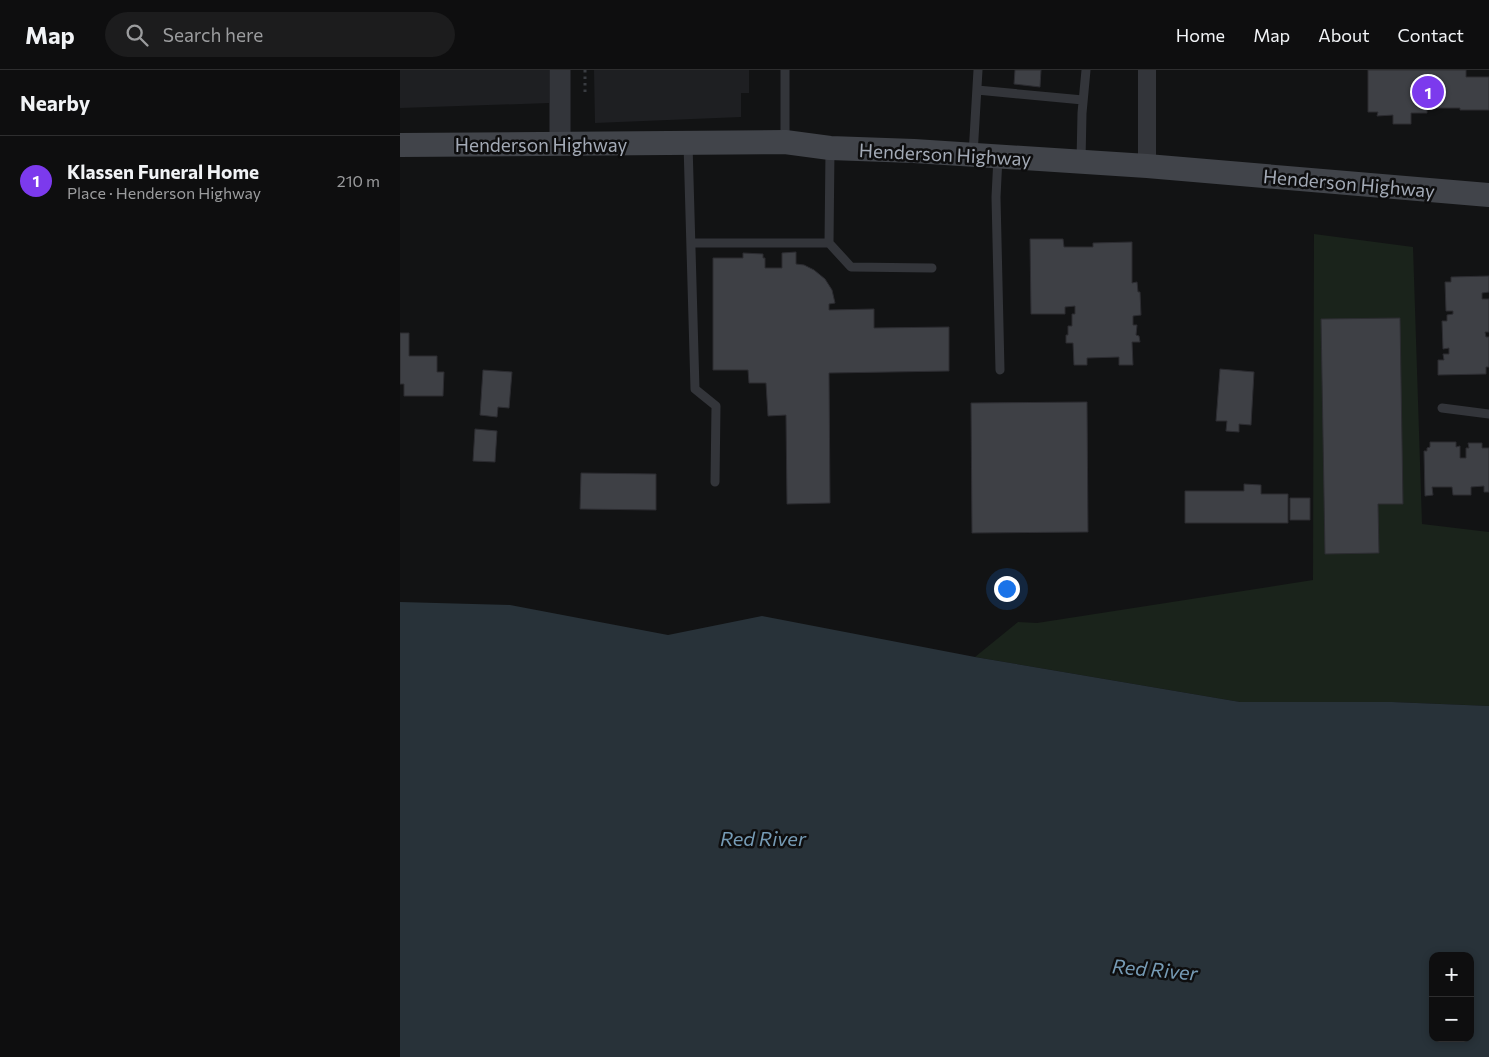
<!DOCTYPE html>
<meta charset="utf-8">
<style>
:root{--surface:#0e0e0f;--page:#1c1c1d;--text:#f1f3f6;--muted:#9b9c9e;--line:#2e2e2f;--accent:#7c3aed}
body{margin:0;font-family:Commissioner,sans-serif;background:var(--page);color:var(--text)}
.controls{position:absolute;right:15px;bottom:15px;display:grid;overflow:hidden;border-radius:10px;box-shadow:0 2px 8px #0003}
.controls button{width:45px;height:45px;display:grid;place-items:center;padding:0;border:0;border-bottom:1px solid var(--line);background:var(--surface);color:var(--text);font:25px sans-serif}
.you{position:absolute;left:606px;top:518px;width:18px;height:18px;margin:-12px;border:4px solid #fff;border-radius:50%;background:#1a73e8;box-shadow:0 0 0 8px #1a73e833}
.badge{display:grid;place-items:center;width:32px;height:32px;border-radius:50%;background:var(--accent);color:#fff;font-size:16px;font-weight:700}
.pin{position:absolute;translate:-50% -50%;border:2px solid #fff;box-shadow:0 1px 5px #0006}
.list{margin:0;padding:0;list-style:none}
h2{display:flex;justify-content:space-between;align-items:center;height:65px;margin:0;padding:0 20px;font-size:21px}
h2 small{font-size:16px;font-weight:400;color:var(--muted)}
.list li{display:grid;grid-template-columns:32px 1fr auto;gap:15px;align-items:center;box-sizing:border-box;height:90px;padding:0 20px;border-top:1px solid var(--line)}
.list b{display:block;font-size:19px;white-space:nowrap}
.list p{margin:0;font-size:16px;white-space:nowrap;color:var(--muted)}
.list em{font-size:16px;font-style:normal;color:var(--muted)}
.icon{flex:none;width:28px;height:28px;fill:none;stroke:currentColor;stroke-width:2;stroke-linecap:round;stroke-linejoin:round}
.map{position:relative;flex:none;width:1089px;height:987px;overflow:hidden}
header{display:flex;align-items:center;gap:30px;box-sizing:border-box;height:70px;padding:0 25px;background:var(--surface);border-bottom:1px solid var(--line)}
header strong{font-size:24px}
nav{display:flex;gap:28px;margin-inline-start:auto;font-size:18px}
.search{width:350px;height:45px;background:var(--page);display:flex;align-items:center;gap:12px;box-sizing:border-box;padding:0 18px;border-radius:28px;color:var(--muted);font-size:19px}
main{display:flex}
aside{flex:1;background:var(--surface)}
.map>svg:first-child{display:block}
.built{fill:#1e1f22}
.green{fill:#1a231b}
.water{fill:#283239;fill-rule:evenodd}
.building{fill:#3e4045;stroke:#2c2c31}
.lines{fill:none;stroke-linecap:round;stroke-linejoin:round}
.path{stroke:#393c41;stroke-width:3;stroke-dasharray:2.5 4;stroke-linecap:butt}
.service{stroke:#33353a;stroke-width:9}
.minor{stroke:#33353a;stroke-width:18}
.tertiary{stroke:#33353a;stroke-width:21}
.secondary{stroke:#41444a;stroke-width:24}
.labels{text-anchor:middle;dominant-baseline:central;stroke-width:5;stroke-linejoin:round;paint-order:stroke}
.street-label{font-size:19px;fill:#a3aab6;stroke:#0e0e0f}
.water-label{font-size:20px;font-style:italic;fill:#769bb5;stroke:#0e0e0f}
</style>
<header>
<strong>Map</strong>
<div class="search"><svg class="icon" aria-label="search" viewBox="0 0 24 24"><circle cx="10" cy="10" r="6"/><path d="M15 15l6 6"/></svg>Search here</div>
<nav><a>Home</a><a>Map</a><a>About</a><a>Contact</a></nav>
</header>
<main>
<aside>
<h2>Nearby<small></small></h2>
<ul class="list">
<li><span class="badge">1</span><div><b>Klassen Funeral Home</b><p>Place · Henderson Highway</p></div><em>210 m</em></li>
</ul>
</aside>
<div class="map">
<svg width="1089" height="987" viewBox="0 0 1089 987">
<rect width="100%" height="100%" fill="#121314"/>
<path class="built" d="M0,0H149V33L0,38Z
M194,0H349V23H341V47L195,53Z"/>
<path class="green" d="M914,164L1013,177L1022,454L1089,462V636L992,632H840L575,587L618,552L637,553L913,510Z"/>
<path class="water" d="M0,532L110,535L268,565L362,546L575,587L840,632H992L1089,636V987H0ZM1033,886H1070V968H1033Z"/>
<path class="building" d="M615,0H641L640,17L614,14Z
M968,0H1066V7H1089V40H1060V38H1027V43H1011V54H993V45L977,46L978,42H968Z
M630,169H663L664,177H693V173L732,172V213L737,212L738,222H740L741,245L733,246V255H737L736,265L739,266L740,272H732L733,295H719V287L687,288V295H674L673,273H666V265H668V256H672V244H675V236L665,237V244H631Z
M396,182V194L404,195L414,200L425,209L432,220L435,233L429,234V240L474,239V258L549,257V301L429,303L430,433L387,434L386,345L368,346L366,313H349L348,300H313V188H343V183L363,184V188H365V198H382V183Z
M1089,206V222L1082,223V229H1089V262H1085L1086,267H1089V297H1086V304L1038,305V290H1044L1043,284H1049V278L1043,279L1042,251H1047V245L1053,244V241H1046L1045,212H1051V207Z
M1000,248L1003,434H978L979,483L925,484L921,249Z
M0,263H9V286H37V302H44L43,326H4V314H0Z
M820,299L854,302L851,355L839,354V362L826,361L827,351H816Z
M83,300L112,302L109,338L98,337L97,347L80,345Z
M687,332L688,462L572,463L571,333Z
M75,359L97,361L95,392L73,391Z
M1030,372H1056V377L1060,376V388H1066V378H1069L1068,373H1082V378H1089V422H1084V416L1071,417V425H1053L1052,417H1032L1033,425L1025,426L1024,381H1027V378L1030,377Z
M181,403L256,404V440L180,439Z
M844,414L861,415V424H888V453H785V421H844Z
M890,428H910V450H890Z"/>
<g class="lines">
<path class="path" d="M185,0V24"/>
<path class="service" d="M577,20L683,30
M385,72V0
M288,74L295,319L316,336L315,412
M430,80L429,173L451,197L532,198
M573,85L578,0
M598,87L596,127L600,300
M681,91L682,43L686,0
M291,173H429
M1042,338L1089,344"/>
<path class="minor" d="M747,0V96"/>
<path class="tertiary" d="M160,0V74"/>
<path class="secondary" d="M0,75L385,72L430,78L514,81L747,96L1089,125"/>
</g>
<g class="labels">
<g class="street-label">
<text x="141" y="74">Henderson Highway</text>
<text transform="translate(545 84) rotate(3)">Henderson Highway</text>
<text transform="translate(949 113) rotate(5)">Henderson Highway</text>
</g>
<g class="water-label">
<text x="363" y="768">Red River</text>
<text transform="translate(755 899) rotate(5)">Red River</text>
</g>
</g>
</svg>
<div class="controls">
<button>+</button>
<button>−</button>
</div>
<div class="you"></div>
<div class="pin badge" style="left:1028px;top:22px">1</div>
</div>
</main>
